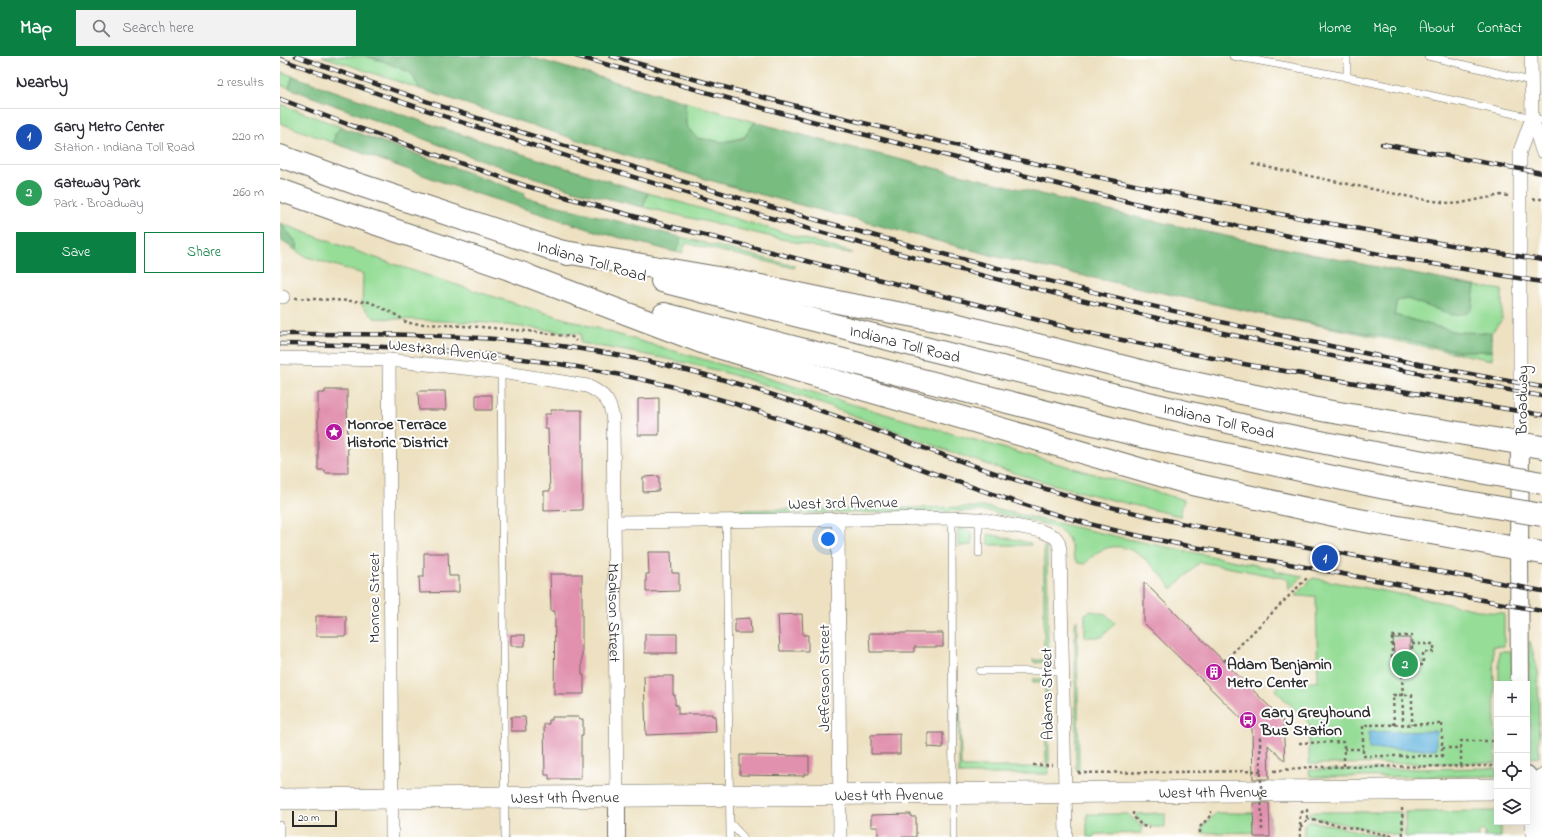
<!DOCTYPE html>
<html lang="en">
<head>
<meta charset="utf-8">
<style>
	:root { --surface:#fff; --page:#f2f2f3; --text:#2b2b33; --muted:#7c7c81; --line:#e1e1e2; --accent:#0b8043 }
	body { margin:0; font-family:"Indie Flower",sans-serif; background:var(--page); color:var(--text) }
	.controls { position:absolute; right:12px; bottom:12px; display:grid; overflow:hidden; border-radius:0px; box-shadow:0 4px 16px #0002 }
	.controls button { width:36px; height:36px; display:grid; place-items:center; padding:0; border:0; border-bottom:1px solid var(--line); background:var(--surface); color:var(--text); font:20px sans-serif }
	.scale { position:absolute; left:12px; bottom:10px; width:45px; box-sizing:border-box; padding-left:4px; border:2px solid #2b2b2b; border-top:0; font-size:11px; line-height:14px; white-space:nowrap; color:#2b2b2b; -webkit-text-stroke:3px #fff; paint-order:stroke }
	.you { position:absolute; left:548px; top:483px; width:14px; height:14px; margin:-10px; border:3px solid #fff; border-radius:50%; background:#1a73e8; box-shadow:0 0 0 6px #1a73e833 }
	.badge { display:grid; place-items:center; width:26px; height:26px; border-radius:50%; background:var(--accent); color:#fff; font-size:13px; font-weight:700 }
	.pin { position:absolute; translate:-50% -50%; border:2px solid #fff; box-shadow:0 1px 4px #0006 }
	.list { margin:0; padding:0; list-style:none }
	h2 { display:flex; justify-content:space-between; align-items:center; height:52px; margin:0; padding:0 16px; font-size:17px }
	h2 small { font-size:13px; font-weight:400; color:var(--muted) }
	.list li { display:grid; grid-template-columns:26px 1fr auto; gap:12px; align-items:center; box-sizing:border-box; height:56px; padding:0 16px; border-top:1px solid var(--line) }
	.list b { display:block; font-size:15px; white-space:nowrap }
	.list p { margin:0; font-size:13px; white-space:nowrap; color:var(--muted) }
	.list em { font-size:13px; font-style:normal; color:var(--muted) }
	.actions { display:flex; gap:8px; padding:12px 16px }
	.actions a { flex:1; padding:9px 0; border:1px solid var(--accent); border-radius:0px; text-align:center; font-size:14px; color:var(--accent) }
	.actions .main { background:var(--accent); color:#fff }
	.icon { flex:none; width:22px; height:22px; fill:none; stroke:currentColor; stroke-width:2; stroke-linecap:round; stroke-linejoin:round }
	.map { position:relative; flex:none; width:1262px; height:781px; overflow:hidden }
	header { display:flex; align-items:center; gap:24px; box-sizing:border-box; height:56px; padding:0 20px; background:var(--accent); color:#fff }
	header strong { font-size:19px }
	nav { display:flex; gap:22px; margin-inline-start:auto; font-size:14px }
	.search { width:280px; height:36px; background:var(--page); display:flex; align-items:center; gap:10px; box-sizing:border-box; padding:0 14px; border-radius:0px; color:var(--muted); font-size:15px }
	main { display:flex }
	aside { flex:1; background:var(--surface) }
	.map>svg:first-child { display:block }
</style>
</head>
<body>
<header>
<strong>Map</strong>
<div class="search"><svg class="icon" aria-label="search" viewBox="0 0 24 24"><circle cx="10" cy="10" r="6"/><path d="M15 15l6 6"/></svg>Search here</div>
<nav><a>Home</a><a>Map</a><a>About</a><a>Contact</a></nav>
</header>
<main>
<aside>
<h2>Nearby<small>2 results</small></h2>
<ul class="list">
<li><span class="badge" style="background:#1a4fb4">1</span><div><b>Gary Metro Center</b><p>Station · Indiana Toll Road</p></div><em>220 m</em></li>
<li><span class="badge" style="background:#2e9e5b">2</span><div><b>Gateway Park</b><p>Park · Broadway</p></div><em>260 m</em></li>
</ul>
<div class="actions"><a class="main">Save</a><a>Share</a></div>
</aside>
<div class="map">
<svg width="1262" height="781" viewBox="0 0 1262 781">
	<rect width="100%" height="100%" fill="#fff"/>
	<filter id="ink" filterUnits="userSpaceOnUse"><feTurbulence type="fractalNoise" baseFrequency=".025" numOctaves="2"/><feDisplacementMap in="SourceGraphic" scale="8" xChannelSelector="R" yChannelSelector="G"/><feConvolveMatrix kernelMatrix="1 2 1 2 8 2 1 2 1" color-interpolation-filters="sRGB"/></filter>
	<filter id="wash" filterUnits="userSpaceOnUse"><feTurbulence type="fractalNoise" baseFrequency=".012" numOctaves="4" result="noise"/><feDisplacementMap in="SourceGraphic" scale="16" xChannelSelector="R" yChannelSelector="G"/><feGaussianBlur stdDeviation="0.9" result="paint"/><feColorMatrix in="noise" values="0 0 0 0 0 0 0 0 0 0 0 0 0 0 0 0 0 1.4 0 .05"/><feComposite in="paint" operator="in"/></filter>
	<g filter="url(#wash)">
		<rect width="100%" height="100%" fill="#ede1c1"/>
		<path fill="#96dd97" stroke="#608461" d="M42 0H85L103 5 131 17 140 33Z
			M0 16 13 20 9 32 0 29Z
			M405 46 475 66 464 81 444 86 416 82 406 70Z
			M0 48 61 71 55 78 54 87 0 67Z
			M368 137 573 197H562L363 151Z
			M0 167C148 224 301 268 453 312 506 327 559 345 612 360 709 389 807 415 904 444L900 460C839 446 778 431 718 412 624 381 534 341 439 315 393 303 347 295 300 287L301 278 208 267 94 262 82 250 83 218 24 200 17 195V187Z
			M400 181 515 210 514 212 406 187 402 197 395 196 399 188Z
			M1195 230 1222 234V264L1211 277 1177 276 1114 259 1117 244 1127 243 1173 259 1192 252Z
			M976 257 1136 286 1178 295H1212V304Z
			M706 451 852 484 995 513V515L1023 520 1009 534 1008 523 920 506 892 533C890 531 889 528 887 525 871 508 850 483 824 493 815 496 811 503 804 508L798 507 794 502 792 492 788 482 778 473 768 469 707 455 433 458 432 454Z
			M678 472 692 475V489L678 490Z
			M708 478 751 487V489H711L708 487Z
			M764 491H767L768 600 764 606 755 607 752 604H764Z
			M1033 522 1130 540 1207 556 1224 557V590H1213L1216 707 1029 708V667L995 634 1003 626H1038L1036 540H1015Z
			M811 555 826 558 835 567 822 581H805V558Z
			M797 564 799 714H797L796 712 795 568Z
			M1250 585 1258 615 1259 701 1250 702 1249 586Z
			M1219 595H1231L1232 628H1219Z
			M753 623H763L768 627 769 708H766L765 626H752Z
			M680 649 681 711H769L768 718H679V651Z
			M1216 712 1217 720H1214L1034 721 1030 720 1029 714Z
			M1217 755V766H1221V781H1204L1206 777 1202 774 1198 777 1200 781H1125V756Z
			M1029 756H1121V780L1029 761Z
			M885 757V771H871V769H863L855 760 857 758Z
			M936 757H975L978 759H990V776L922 777V771Z
			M807 758H848L862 771V777L815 778 814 781H807Z
			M1029 765 1108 781H1024V769Z"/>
		<path fill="#78bc80" stroke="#527456" d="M85 0H246L405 46 406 70 417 82 443 86 464 82 475 66 541 84 846 159 1031 198 1195 230 1192 252 1188 257 1173 259 1127 243 1117 245 1114 259 1177 276 1211 277 1212 295H1178L1136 286 976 257 726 203 475 137 366 106 140 33 131 17 103 5Z
			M13 20C130 63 249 101 368 137L363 151 293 134 189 100 9 32Z
			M61 71 245 137 244 141 400 181V188L395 196 318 176 179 132 54 87 55 78Z
			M0 167 17 187V195L0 184Z"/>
		<path fill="#62b4de" stroke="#467084" d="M1156 675V693H1089V676Z"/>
		<g id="blocks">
			<path fill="#e191ae" d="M45 334H67L68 417H45V414H38V337H45Z
				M138 335H165L166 354H139Z
				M196 339H212V354H196Z
				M379 342V379H358V343Z
				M271 354H302V454L264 455V435H270L268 373H265V358H271Z
				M379 420V435L363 436V421Z
				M368 496H391L392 517H399V535L366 536V518H369Z
				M144 497H168L169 520H179V536L140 537 139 521H144Z
				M270 518H302V619H304V638H274L275 555H271Z
				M864 526 1003 664 1005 705 988 689 989 723H973L972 673 864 567Z
				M522 558 523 579H528V595H500L498 559Z
				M36 560H66V580H36Z
				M470 562 471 577H455V563Z
				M589 577H663V591H634V596H590Z
				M365 578H397V597H365Z
				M231 579H245V590H231Z
				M1113 582H1130V599H1114Z
				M364 620H393V639H395V649H398V658H432V660H435L436 676 366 679Z
				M231 661H245L246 675H231Z
				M272 661H299V663H303V679H301V723H269V719H265L264 668H269V664H272Z
				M648 677H663V692L648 691Z
				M620 678V698H591V679Z
				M460 699 529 700V718H524V720L460 719Z
				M973 747H989L990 781H974Z
				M631 758V761H636V781H598V771H591V759Z"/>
		</g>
	</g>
	<g filter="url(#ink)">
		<use href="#blocks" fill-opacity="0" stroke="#6f6b60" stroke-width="1"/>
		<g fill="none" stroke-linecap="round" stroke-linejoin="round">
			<defs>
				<path id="service" d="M953 0 1072 22 1262 64
					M1067 0V22
					M1148 0 1251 25
					M221 316 225 781
					M672 462 673 781
					M699 463V497
					M446 465 450 781
					M700 615H782
					M450 767 463 781
					M0 769V781"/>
				<g id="minor">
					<path d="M1251 0 1252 62 1262 95"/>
					<path d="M0 241H3"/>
					<path id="s1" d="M0 302 109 304 221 316 307 330C325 338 331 346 333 365L337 741"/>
					<path d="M109 304 112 781"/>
					<path d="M1240 387V95L1252 62"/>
					<path d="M558 463 560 781"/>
					<path d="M335 466 672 462 699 463 761 475 775 481 778 485 780 493 786 781"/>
				</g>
				<path id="tertiary" d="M337 741V781"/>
				<path id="secondary" d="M1240 628 1239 493 1240 387
					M1247 719 1256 733 1262 722"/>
				<g id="primary">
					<path d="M1256 733V781"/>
					<path id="s2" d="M0 743 1217 733"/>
				</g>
				<g id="motorway">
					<path d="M0 100 80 129 288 198"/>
					<path d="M0 134 70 159 247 219"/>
					<path d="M273 194 456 225 567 248 662 265 876 319 1047 355 1262 391"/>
					<path d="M232 214 427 288 908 427 1063 461 1262 497"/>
					<path id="s3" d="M382 225 652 294 872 348"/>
					<path d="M384 258 865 381"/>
				</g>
			</defs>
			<use href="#service" stroke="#6f6b60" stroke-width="8"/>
			<use href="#minor" stroke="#6f6b60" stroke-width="14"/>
			<use href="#tertiary" stroke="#6f6b60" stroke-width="18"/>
			<use href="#secondary" stroke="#6f6b60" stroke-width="20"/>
			<use href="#primary" stroke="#6f6b60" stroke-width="22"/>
			<use href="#motorway" stroke="#6f6b60" stroke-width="24"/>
			<path stroke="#6f6b60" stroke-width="2.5" stroke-dasharray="3 3" stroke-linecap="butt" d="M972 108 1140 143 1176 148 1221 139 1228 140
				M1253 143H1262
				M15 242 90 246 118 260 127 267 202 271 256 276 292 281 296 285
				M1112 580H1132V601H1112Z
				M1122 601 1123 669
				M944 605 1028 521
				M1122 609H1143V596H1154V588H1132
				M1162 668V700H1083V669Z
				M1114 669 1113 639H1132V669
				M1019 687 1064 686V711
				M1162 692H1181
				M1064 693H1083
				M753 709H772
				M1181 710V685H1217
				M994 715 1029 711 1217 710
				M798 717 983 715
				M1122 752 1123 781
				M853 756V760L862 770 870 771
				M1027 763 1118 781
				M1020 771 1027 765V754C1022 755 1020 757 1020 762V781
				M920 777V771L931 759V755"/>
			<use href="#service" stroke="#fff" stroke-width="7"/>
			<use href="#minor" stroke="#fff" stroke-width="13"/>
			<use href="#tertiary" stroke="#fff" stroke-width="16"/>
			<use href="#secondary" stroke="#fff" stroke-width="18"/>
			<use href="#primary" stroke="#fff" stroke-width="21"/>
			<use href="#motorway" stroke="#fff" stroke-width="22"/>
			<defs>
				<path id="rail" d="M16 0C235 79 460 145 686 204 876 253 1068 297 1262 331
					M296 0 512 60 801 134 903 159 1124 203 1262 226
					M331 0C637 87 948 154 1262 204
					M0 3C410 151 833 265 1262 340
					M0 43 67 68 246 130 389 170 817 279 958 307 1262 359
					M1102 88 1262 117
					M0 278C82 278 165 277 247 286 307 292 368 304 426 319 550 352 667 406 790 440 859 460 929 473 1000 486 1087 502 1175 518 1262 535
					M0 288C145 289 291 301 432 341 557 377 676 431 802 466 865 483 929 494 993 505 1083 522 1172 538 1262 555"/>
			</defs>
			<use href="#rail" stroke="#2b2b2b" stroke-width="4.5"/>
			<use href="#rail" stroke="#fff" stroke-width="3" stroke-dasharray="9" stroke-linecap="butt"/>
			<defs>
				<g id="motorway-bridge">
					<path id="s4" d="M872 348 991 376 1110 400 1262 427"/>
					<path d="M865 381 1105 432 1262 459"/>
				</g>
			</defs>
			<use href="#motorway-bridge" stroke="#6f6b60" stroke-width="24" stroke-linecap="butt"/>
			<path stroke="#6f6b60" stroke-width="2.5" stroke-dasharray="3 3" stroke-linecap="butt" d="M980 681 982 776"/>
			<use href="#motorway-bridge" stroke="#fff" stroke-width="22"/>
		</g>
	</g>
	<defs>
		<symbol id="sight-disc" viewBox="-11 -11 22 22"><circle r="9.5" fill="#b5179e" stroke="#fff"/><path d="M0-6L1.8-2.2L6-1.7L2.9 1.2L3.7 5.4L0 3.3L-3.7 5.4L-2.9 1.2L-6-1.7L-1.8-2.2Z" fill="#fff"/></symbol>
		<symbol id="building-disc" viewBox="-11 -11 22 22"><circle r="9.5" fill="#b5179e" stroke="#fff"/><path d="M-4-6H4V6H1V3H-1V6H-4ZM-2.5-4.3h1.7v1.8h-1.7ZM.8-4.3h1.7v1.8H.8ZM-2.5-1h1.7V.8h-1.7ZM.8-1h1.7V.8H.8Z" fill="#fff"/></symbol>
		<symbol id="bus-disc" viewBox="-11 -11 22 22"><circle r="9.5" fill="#b5179e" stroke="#fff"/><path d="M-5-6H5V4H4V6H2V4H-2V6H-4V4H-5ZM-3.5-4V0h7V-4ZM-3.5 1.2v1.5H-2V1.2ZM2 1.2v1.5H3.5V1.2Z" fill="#fff"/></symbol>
	</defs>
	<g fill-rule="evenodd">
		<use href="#sight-disc" x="44" y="366" width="20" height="20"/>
		<use href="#building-disc" x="924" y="606" width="20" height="20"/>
		<use href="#bus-disc" x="958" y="654" width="20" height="20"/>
	</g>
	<g text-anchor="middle" stroke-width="4" stroke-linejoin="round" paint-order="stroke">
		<g font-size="16" fill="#2b2b2b" stroke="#fff">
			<text transform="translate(312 204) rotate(16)" y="6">Indiana Toll Road</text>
			<text dy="6" stroke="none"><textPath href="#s3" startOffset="251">Indiana Toll Road</textPath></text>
			<text transform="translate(163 293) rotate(6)" y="6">West 3rd Avenue</text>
			<text transform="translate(1241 344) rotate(-89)" y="6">Broadway</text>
			<text dy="6" stroke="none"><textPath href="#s4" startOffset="69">Indiana Toll Road</textPath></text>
			<text transform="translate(563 446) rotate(-1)" y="6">West 3rd Avenue</text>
			<text transform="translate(93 542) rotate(-90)" y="6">Monroe Street</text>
			<text dy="6" stroke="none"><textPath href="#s1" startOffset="547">Madison Street</textPath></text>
			<text transform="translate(543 622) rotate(-90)" y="6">Jefferson Street</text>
			<text transform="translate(766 638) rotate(-91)" y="6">Adams Street</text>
			<text dy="6" stroke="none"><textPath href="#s2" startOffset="933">West 4th Avenue</textPath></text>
			<text dy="6" stroke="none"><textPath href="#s2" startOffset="609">West 4th Avenue</textPath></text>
			<text dy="6" stroke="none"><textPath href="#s2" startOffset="285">West 4th Avenue</textPath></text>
		</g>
		<g font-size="16" font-weight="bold" fill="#2b2b2b" stroke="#fff" text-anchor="start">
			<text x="67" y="373">Monroe Terrace<tspan x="67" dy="18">Historic District</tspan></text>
			<text x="947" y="613">Adam Benjamin<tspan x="947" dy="18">Metro Center</tspan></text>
			<text x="981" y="661">Gary Greyhound<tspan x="981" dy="18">Bus Station</tspan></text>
		</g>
	</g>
</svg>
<div class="controls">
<button>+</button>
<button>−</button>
<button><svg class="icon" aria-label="locate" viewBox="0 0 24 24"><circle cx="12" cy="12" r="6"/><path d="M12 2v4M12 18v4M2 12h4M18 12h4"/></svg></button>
<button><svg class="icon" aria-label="layers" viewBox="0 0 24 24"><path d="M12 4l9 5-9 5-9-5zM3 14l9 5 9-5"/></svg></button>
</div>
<div class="scale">20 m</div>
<div class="you"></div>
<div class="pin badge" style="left:1045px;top:502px;background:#1a4fb4">1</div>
<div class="pin badge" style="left:1125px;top:608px;background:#2e9e5b">2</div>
</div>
</main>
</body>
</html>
